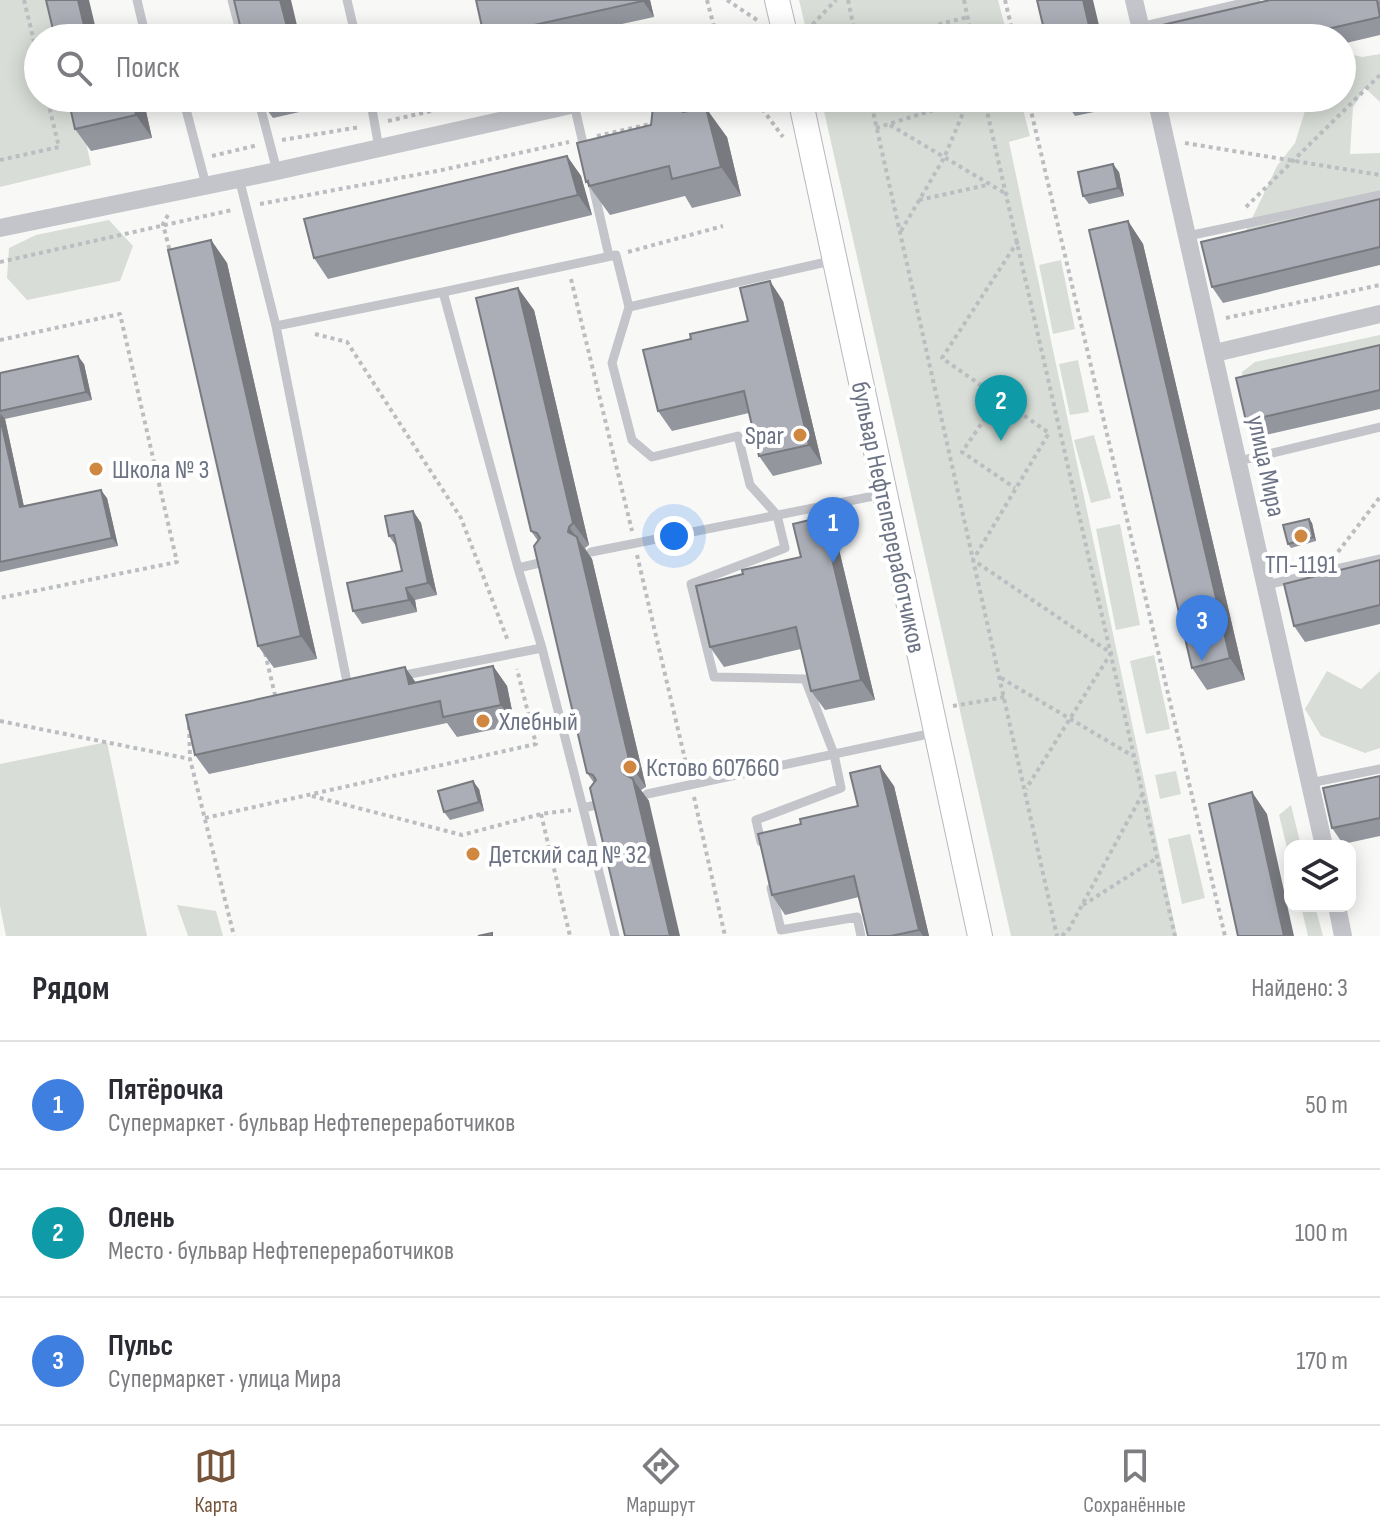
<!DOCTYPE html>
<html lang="ru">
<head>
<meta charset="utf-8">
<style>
	:root { --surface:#fff; --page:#f2f2f3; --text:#2b2b33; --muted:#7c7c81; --line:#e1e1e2; --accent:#755439 }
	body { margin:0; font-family:"Sofia Sans Condensed",sans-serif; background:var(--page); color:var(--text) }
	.controls { position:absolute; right:24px; bottom:24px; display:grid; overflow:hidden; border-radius:16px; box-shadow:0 4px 20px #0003 }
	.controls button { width:72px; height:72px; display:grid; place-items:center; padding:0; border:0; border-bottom:2px solid var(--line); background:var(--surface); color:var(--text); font:40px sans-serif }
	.you { position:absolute; left:674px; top:536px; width:28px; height:28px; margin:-20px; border:6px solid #fff; border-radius:50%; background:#1a73e8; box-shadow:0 0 0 12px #1a73e833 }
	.badge { display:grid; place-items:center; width:52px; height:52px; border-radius:50%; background:var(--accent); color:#fff; font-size:26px; font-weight:700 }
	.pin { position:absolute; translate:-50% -66px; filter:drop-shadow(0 2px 4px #0008) }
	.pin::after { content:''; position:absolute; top:42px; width:28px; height:24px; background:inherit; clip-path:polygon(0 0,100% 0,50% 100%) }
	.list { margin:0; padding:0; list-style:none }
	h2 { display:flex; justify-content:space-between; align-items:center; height:104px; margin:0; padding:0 32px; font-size:34px }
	h2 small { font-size:26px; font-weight:400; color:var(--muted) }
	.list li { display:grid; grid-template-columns:52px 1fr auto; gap:24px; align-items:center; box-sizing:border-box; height:128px; padding:0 32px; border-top:2px solid var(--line) }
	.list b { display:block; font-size:30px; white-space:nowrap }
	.list p { margin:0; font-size:26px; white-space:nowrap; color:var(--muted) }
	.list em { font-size:26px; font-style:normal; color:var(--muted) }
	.icon { flex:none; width:44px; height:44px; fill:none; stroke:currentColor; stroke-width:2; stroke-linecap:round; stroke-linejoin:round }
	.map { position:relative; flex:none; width:1380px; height:936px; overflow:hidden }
	.search { position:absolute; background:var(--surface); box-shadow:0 4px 20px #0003; left:24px; right:24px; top:24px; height:88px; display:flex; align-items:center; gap:20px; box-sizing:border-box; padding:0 28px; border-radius:44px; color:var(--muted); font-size:30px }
	.sheet { height:488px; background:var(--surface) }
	nav { display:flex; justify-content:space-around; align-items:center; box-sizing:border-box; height:112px; border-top:2px solid var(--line); background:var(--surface); font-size:22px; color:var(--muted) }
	nav a { display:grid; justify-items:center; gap:4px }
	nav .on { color:var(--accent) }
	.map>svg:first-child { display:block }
</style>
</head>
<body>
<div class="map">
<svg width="1380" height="936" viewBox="0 0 1380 936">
	<rect width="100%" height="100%" fill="#f8f9f7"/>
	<path fill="#d8ddd7" d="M0 0H53L62 38H38V98H76L91 165 0 187Z
		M799 0H998L1008 38H989L987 32V38H808Z
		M1349 54 1362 57 1380 54V102L1365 88 1353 107 1350 154 1380 153V212L1246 231 1277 166 1295 143 1309 98H1342V58Z
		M821 98H1020L1030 136 1009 142 1177 936H1011Z
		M109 220 133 246 120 281 27 300 7 278 9 248 36 235Z
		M1061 260 1075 329 1053 334 1039 265Z
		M1380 335V362L1245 391 1242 372 1255 362Z
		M1078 360 1089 412 1070 415 1059 364Z
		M1094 435 1111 498 1091 503 1074 440Z
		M1120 524 1140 625 1116 630 1096 529Z
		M1154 655 1170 729 1146 734 1130 661Z
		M1327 671 1361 689 1380 671V748L1365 753 1321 736 1305 709Z
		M107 742 147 936H6L0 906V764Z
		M1176 771 1181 794 1160 799 1155 775Z
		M1291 805 1301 846H1290V860L1279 815Z
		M1190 834 1205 898 1182 904 1168 839Z
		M177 905 216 911 223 936H188Z
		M1301 906H1315L1323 936H1308Z"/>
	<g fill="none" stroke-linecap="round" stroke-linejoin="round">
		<defs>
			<path id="secondary" d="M777 0 786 38
				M800 98 980 936"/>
		</defs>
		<use href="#secondary" stroke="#b6b8be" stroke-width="26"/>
		<path stroke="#bbbdc0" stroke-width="4" stroke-dasharray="4 4" stroke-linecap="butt" d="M24 0 38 58
			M707 0 717 38
			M727 0 760 22
			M848 0 856 38
			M964 0 972 38
			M1005 0 1014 38
			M805 26H811L836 0
			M811 26 813 38
			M916 30 929 38
			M742 38 761 33
			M884 38 968 17
			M870 98 1057 936
			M984 98 1175 936
			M1028 98 1225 936
			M706 111 725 107 763 110 783 137
			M388 121 487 98
			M890 125 1008 195
			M876 128 969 99
			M597 136 655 123
			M282 140 360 127
			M1185 143 1380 175
			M212 156 258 145
			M0 160 59 147 47 98
			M919 200 987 185
			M260 204 442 170 569 142
			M1246 207 1380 75
			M168 215 163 224 170 252
			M901 231 944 158 969 99
			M1018 241 942 358 1049 433 973 560 1111 653 1026 789
			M628 252 723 226
			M0 262 232 210
			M571 279 632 531
			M1226 318 1380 285
			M315 334 347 342 461 518 508 641
			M0 340 120 314 177 562 0 598
			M999 398 962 452 1015 488
			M1338 552 1380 497
			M637 555 688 772
			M265 653 276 699
			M1001 678 1133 756
			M953 706 1005 697
			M0 721 190 759 234 936
			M189 726 190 759
			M312 796 462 835 541 814 571 810
			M694 797 725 936
			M541 814 570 936
			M205 818 536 744 517 669
			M1083 905 1157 858
			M1062 936 1069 929 1143 793"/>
		<path stroke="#c3c5ca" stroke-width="9" d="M137 0 146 38
			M232 0 242 38
			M347 0 356 38
			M1140 27 1256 0
			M183 98 206 185
			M258 98 277 171
			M370 98 379 148
			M574 104 585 152
			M239 178 276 326 348 687H350
			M593 186 609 256
			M1188 236 1380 195
			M443 292 616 255 629 307 612 363 632 440 652 457 738 436 750 485 777 515 785 548 691 584 714 677 805 679 834 754 841 788 756 820 761 842
			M629 307 835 260
			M276 326 443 292 518 568
			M1239 461 1380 427
			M591 552 884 494
			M548 561 518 568 542 648 583 808 604 803
			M1266 585 1380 559
			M400 676 542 648
			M1310 783 1380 769
			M647 794 933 733
			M583 808 615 936
			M771 888 781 930 857 917 861 936"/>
		<path stroke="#c3c5ca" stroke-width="18" d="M1134 0 1143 38
			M1156 98 1324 846
			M0 228 277 171 602 98
			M1215 353 1380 314
			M1337 906 1343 936"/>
		<use href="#secondary" stroke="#fff" stroke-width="24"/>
	</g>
	<path fill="#93969d" d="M476 0H650L654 17 558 38H485Z
		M1380 0V35L1342 44V38H1161Z
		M143 98 152 138 91 151 75 129Z
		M258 98H315L317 108 273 118Z
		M1063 98H1116L1118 107 1075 116Z
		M683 112 727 137 741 196 692 208 685 196 610 215 586 182 651 125Z
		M567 156 581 176 592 215 328 279 314 258Z
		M1119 172 1124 196 1089 204 1083 196Z
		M1380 199V265L1223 303 1212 287Z
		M1128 221 1143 244 1245 680 1207 690 1192 668Z
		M211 240 227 263 317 659 274 668 258 646Z
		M783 301 822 464 773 476 759 456 749 413 672 431 658 411 691 339 748 321Z
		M534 310 589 545 585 548 592 559 646 787 641 790 649 801 594 783 587 773 538 541 531 531Z
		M1380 345V409L1257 437 1246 421Z
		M84 364 92 400 5 419 24 507 107 498 118 546 0 572V373Z
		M413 511 421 523 437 595 415 600 417 612 362 624 353 611 402 571 396 546 389 536Z
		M1309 519 1312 523 1316 541 1291 548 1288 544Z
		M836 537 875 700 825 710 811 691 801 649 724 667 710 647 801 557Z
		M1380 560V624L1305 642 1294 626Z
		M493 666 507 686 515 725 457 737 447 723 209 774 195 755 416 683Z
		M1380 776V836L1343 844 1332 828Z
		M894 786 929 936H868L859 897 785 915 772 895 801 824 858 806Z
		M479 789 484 811 450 820 444 812Z"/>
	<path fill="#787a7f" d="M78 0H89L98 38H87Z
		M280 0H291L300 38H290Z
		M642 0H650L654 17 643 1Z
		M1083 0H1093L1102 38H1092Z
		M133 98H143L152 138 136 115Z
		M310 98H315L317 108Z
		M1112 98H1116L1118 107Z
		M706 108 727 137 741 196 721 167Z
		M567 156 581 176 592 215 578 195Z
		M1113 164 1119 172 1124 196 1118 188Z
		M1128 221 1143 244 1245 680 1230 658Z
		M211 240 227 263 317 659 301 636Z
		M770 281 783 301 822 464 809 445Z
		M518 288 534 310 589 545 573 523Z
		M78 356 84 364 92 400 86 392Z
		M0 413 5 419 26 516 20 507Z
		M101 490 107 498 118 546 112 538Z
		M413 511 421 523 437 595 428 583Z
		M822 517 836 537 875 700 861 680Z
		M1309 519 1312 523 1316 541 1313 537Z
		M569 527 592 559 646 787 630 764 568 532Z
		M406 588 415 600 417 612 409 600Z
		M493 666 507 686 515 725 501 705Z
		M405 667 419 687 409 684Z
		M880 766 894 786 929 936H923L919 930Z
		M625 769 649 801 680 936H670L624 774Z
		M473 781 479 789 484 811 479 802Z
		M1252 792 1267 814 1294 936H1284Z"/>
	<path fill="#abaeb6" stroke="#787a7f" stroke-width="2" d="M46 0H78L87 38H55Z
		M234 0H280L290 38H243Z
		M476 0H642L643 1 484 36Z
		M1037 0H1083L1092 38H1046Z
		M1270 0H1377L1380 17 1288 38H1161L1158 26Z
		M68 98H133L136 115 75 129Z
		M663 100 674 101 683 112 706 108 721 167 672 179 669 166 589 186 588 181 586 182 577 143 651 125 653 107Z
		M567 156 578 195 314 258 304 219Z
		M1113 164 1118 188 1083 196 1078 172Z
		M1380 199V247L1212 287 1201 242Z
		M1128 221 1230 658 1192 668 1089 230Z
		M211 240 301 636 258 646 168 250Z
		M770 281 809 445 759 456 744 391 658 411 643 350 691 339 690 334 748 321 740 288Z
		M518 288 573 523 569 527 568 532 577 537 630 764 625 769 624 774 633 779 670 936H625L590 788 596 780 593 775 587 773 534 546 540 538 537 533 531 531 476 298Z
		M1380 345V390L1246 421 1236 378Z
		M78 356 86 392 0 411V373Z
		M0 417 20 507 101 490 112 538 0 562Z
		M413 511 428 583 406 588 409 600 353 611 347 583 402 571 394 535 389 536 385 516Z
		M822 517 861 680 811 691 796 627 710 647 696 586 743 574 742 570 801 557 793 524Z
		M1309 519 1313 537 1288 544 1283 525Z
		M1380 560V605L1294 626 1284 584Z
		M493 666 501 705 443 717 440 701 195 755 186 715 405 667 409 684Z
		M880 766 919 930 891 936H868L854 876 772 895 758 834 801 824 800 819 858 806 850 773Z
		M1380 776V818L1332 828 1323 788Z
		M473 781 479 802 444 812 438 791Z
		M1252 792 1284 936H1238L1209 804Z
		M492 933V936H478Z"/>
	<g fill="#d08740" stroke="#fff" stroke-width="3">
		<circle cx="800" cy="435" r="8"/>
		<circle cx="96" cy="469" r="8"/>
		<circle cx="1301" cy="536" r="8"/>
		<circle cx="483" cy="721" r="8"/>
		<circle cx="630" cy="767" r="8"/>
		<circle cx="473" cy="854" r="8"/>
	</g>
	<g text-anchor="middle" stroke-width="8" stroke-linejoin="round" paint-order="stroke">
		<g font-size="26" fill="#6c7384" stroke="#fff" text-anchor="start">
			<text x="784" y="444" text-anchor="end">Spar</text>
			<text x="112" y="478">Школа № 3</text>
			<text x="1301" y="573" text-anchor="middle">ТП-1191</text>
			<text x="499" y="730">Хлебный</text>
			<text x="646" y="776">Кстово 607660</text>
			<text x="489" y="863">Детский сад № 32</text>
		</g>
		<g font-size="26" fill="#6c7384" stroke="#fff">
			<text transform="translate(1267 466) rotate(78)" y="9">улица Мира</text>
			<text transform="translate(889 517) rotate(78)" y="9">бульвар Нефтепереработчиков</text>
		</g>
	</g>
</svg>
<div class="controls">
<button><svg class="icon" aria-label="layers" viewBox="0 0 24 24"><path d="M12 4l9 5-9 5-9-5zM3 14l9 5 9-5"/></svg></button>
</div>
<div class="you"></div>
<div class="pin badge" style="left:833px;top:563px;background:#3f7fe0">1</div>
<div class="pin badge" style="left:1001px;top:441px;background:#0f9aa8">2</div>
<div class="pin badge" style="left:1202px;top:661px;background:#3f7fe0">3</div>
<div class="search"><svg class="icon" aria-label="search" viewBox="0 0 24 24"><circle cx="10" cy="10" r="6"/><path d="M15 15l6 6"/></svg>Поиск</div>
</div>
<section class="sheet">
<h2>Рядом<small>Найдено: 3</small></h2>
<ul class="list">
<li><span class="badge" style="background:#3f7fe0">1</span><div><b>Пятёрочка</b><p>Супермаркет · бульвар Нефтепереработчиков</p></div><em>50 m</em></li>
<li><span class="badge" style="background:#0f9aa8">2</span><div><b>Олень</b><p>Место · бульвар Нефтепереработчиков</p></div><em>100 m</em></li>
<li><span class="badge" style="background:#3f7fe0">3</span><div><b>Пульс</b><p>Супермаркет · улица Мира</p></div><em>170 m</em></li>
</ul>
</section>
<nav>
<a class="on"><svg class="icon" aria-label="map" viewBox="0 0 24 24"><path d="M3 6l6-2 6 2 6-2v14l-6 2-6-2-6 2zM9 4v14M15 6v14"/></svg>Карта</a>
<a><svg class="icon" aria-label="directions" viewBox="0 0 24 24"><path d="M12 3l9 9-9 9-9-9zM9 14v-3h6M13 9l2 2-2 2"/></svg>Маршрут</a>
<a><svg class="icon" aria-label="saved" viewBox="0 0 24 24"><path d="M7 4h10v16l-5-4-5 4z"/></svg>Сохранённые</a>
</nav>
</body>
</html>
